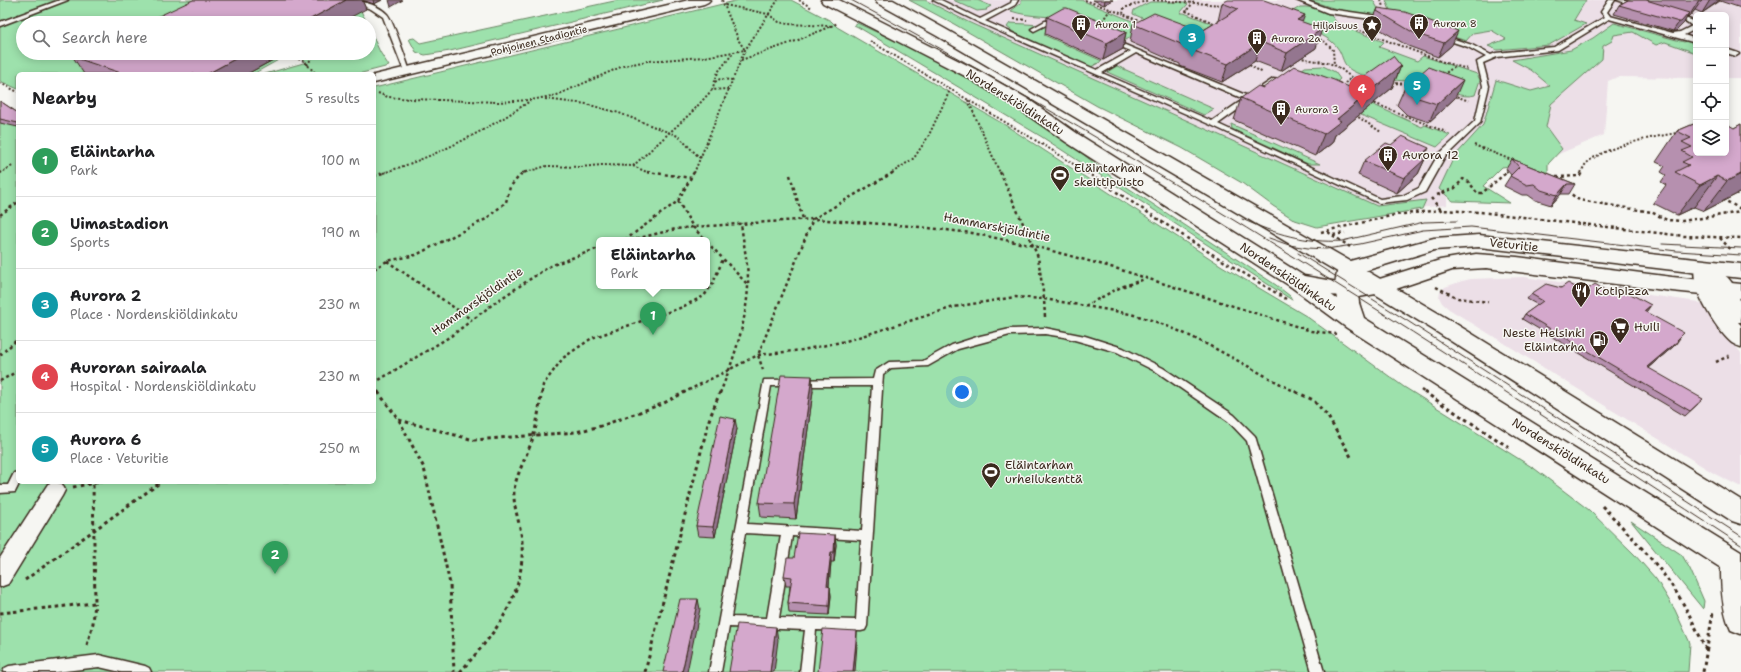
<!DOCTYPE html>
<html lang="en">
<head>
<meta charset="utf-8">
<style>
	:root { --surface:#fff; --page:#f6f6f6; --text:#202124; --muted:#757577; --line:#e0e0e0; --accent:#3b2a1e }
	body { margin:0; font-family:"Shantell Sans",sans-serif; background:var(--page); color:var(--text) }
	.controls { position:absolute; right:12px; top:12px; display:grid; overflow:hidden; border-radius:6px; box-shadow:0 2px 10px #0003 }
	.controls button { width:36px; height:36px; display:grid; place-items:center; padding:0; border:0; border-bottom:1px solid var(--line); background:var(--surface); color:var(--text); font:20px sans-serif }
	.you { position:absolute; left:962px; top:392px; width:14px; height:14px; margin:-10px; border:3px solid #fff; border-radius:50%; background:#1a73e8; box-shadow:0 0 0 6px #1a73e833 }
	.badge { display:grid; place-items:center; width:26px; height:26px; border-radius:50%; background:var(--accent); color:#fff; font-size:13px; font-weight:700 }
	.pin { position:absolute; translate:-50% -33px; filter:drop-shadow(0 1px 2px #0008) }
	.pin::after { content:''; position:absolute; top:21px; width:14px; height:12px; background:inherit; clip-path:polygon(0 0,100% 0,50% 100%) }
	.popup { position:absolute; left:596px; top:237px; width:114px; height:52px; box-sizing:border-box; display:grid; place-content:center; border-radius:6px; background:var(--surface); filter:drop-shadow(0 1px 3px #0005); font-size:13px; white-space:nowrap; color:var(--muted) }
	.popup b { font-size:15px; color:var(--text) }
	.popup::after { content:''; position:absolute; left:50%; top:100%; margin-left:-8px; border:8px solid transparent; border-top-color:var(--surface) }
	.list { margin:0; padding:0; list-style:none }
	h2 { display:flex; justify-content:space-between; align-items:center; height:52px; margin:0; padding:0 16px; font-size:17px }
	h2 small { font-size:13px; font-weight:400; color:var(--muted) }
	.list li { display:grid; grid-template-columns:26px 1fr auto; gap:12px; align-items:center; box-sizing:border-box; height:72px; padding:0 16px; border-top:1px solid var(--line) }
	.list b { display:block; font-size:15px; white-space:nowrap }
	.list p { margin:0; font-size:13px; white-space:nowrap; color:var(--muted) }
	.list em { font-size:13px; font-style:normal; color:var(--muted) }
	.icon { flex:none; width:22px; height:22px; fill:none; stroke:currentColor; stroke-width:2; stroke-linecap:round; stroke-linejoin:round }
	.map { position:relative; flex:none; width:1741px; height:672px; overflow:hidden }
	.search { position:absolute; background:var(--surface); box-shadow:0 2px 10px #0003; left:16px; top:16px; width:360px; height:44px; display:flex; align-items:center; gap:10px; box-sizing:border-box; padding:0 14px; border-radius:22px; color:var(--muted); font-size:15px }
	.panel { position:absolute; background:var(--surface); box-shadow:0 2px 10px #0003; left:16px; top:72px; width:360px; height:412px; border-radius:6px }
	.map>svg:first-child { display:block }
</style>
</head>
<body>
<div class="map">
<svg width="1741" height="672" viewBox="0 0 1741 672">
	<rect width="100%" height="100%" fill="#f6f6f2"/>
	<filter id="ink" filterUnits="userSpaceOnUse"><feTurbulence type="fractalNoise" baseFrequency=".025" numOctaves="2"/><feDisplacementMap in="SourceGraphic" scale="8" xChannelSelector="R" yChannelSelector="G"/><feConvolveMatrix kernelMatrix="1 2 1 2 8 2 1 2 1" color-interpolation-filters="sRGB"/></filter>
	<g filter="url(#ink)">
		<path fill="#ecdfe7" d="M921 0H1741V78H1726V15H1696V78L1618 77 1608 81 1604 135 1535 164 1474 140 1447 187V205L1388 211 1320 225Z
			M1524 277 1698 302 1707 308 1741 353V487L1715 474 1449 309 1442 303 1439 297 1440 292 1445 287 1462 281 1471 279Z"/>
		<path fill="#9de1ac" stroke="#6c8665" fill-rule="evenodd" d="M0 0H320L361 11 367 23H23V53H291L253 74H18V89L0 81Z
			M619 0H663L450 51 425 55 416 52 409 39 414 38 420 43Z
			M739 0H791L831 21 837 27 1005 125 1222 266 1306 316 1404 387 1535 469 1589 510 1634 554 1656 579 1675 610 1690 643 1688 672H0V116L18 119V482H374V88ZM599 240H707V286H599Z
			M909 0H925L968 22 1377 206 1426 200 1422 209 1317 227 1295 220 1273 206 1242 183 1182 148 1097 106 954 24Z
			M953 0H977L991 6 986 9 987 10 977 11Z
			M1021 0H1081L1147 27 1126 40 1122 41C1107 34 1089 24 1073 20 1052 15 1031 18 1011 11L1021 3Z
			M1309 0H1373L1380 12C1368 21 1323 5 1309 0Z
			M1386 0H1586L1574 20 1586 24 1549 45 1497 50 1488 46 1506 39 1491 30 1473 33 1466 41 1404 20 1391 13Z
			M1150 2H1185L1188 4 1180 13H1184L1216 25 1194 41 1133 14 1134 10Z
			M1300 7C1313 6 1332 11 1337 24L1384 42 1379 47 1417 61 1423 56 1477 74 1480 80 1475 95C1461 99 1448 90 1435 85 1407 77 1377 85 1351 70 1343 65 1343 57 1339 50 1331 36 1311 31 1297 25L1293 11Z
			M857 23 917 51 1008 101 1069 143 1113 178 1276 285 1290 296 1292 300 1042 137 858 27 854 25Z
			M1010 23 1057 26 1044 35 1102 61 1091 67 1016 34 1007 27Z
			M1614 23 1684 42 1696 37V53L1665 42 1656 45 1633 32 1614 35 1612 41 1603 46 1602 59 1551 104 1546 127 1562 149 1548 164V174L1519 165 1502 167 1483 186 1510 203 1453 201 1439 189 1454 157 1483 125 1496 80 1531 91 1550 86 1531 70 1512 60 1571 50 1593 38Z
			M369 28 380 52 389 66 358 74H265L307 62 293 53H369Z
			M1117 66 1214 109 1204 115 1107 72Z
			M1323 66 1335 72 1340 79 1332 86 1297 73 1305 67Z
			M1363 100 1422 127 1425 125 1450 135 1437 147 1361 115 1349 108Z
			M1231 124 1320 164H1308L1232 129Z
			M1631 521 1682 555 1690 569 1704 601 1703 609Z"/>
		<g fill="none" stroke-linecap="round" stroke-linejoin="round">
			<defs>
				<path id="lane" d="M60 0H68L0 26V22Z
					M344 0C358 0 376 3 387 14 393 20 406 60 410 71L409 72 404 71 383 17 371 9Z
					M933 0H941L980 19 1011 3 1012 0H1018L1015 5 985 21 1097 70 1131 51 1111 43V41L1113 40 1248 96 1273 79 1280 80V82H1276L1218 124 1380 199 1402 196 1419 188 1438 155 1475 121 1483 86 1477 62 1486 57 1468 47 1441 38V36H1445L1472 45 1491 55 1496 53 1554 47 1605 17 1601 12 1609 0H1615L1607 12 1610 16 1673 33 1680 32 1692 26 1687 22 1673 17V15L1691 20 1696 23V29L1684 35 1696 39V43L1609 19 1558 50 1497 57 1483 63 1489 86 1480 123 1444 158 1425 192 1407 200 1379 203 1211 125 978 22ZM1136 53 1244 99 1212 121 1102 73Z
					M1296 0H1304L1329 9 1385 17 1388 19 1385 21 1328 13Z
					M1617 0H1627L1639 4 1636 6Z
					M1058 20 1061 22 1060 23 1048 24 1034 31 1031 29 1045 21Z
					M1726 49 1738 53 1739 54 1736 56 1726 53Z
					M1045 328 1085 336 1123 348 1163 368 1234 415 1255 436 1324 672H1312L1247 441 1228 421 1157 372 1117 352 1064 337 1045 334 1010 335 958 349 928 366 891 368 883 374 867 626 865 630 861 631 816 630 812 672H800L805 630 729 627 721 672H709L764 380 873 379 875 371 889 362 923 361 952 345 980 336 1010 329ZM771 386H872L862 531 747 524ZM745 533 781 535 767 618 731 617ZM792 536 861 540 856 620 779 618Z
					M18 472V482H20L15 492 0 493V485H8L14 473Z
					M99 655 145 666 149 668 151 672H121L99 667 56 672H3L5 668 9 666Z"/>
				<path id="street" d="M689 0H710L708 2 704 4 374 83V75Z
					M53 482 62 484 65 490 62 496 8 584 0 587V558L48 484Z"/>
				<path id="secondary" d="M1704 261 1711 263 1714 269C1720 270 1723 274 1728 278 1741 293 1741 302 1741 322H1738L1741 325V347C1738 346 1735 345 1732 343 1717 331 1685 282 1697 263Z
					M1348 262 1355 264 1448 319 1741 500V524L1732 521 1432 329 1357 283 1359 303 1364 318 1741 552V634L1731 630C1722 611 1721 588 1721 568L1347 328 1290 286 1287 281 1290 276C1307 271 1324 290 1337 299 1335 288 1334 274 1341 264Z"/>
				<path id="primary" d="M821 0H839L977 70 1028 99 1078 134 1304 276 1338 282H1370L1440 260 1476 254 1517 257 1672 277 1741 284V298L1672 291 1486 268 1452 270 1387 292 1359 297 1328 295 1290 286 1066 142 1016 107 965 76 823 3Z
					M875 0H893L947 30 1350 261 1434 238 1479 235 1741 264V278L1479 247 1434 250 1348 276 1341 274 937 36 877 3Z"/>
			</defs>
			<use href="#lane" stroke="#3b2a1e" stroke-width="3"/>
			<use href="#street" stroke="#3b2a1e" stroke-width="3"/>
			<use href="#secondary" stroke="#3b2a1e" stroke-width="3"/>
			<use href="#primary" stroke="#3b2a1e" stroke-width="3"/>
			<path stroke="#3b2a1e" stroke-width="2" stroke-dasharray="2 2" stroke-linecap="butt" d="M722 0 739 41 745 50
				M799 0 812 8
				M1085 0 1123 14
				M1153 0 1223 5
				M1381 0 1383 7
				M1194 2 1186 11 1216 24
				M725 5 768 14 779 22 788 24 832 26
				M1014 19 1027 20
				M1141 22 1123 14 1124 8 1149 0
				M1100 24 1110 10
				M1356 29 1446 63 1468 69
				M1316 38 1324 41 1333 50 1334 65
				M870 41 1055 152 1087 173
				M287 55 304 61 316 74
				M1299 57C1310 61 1325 61 1334 65 1346 70 1345 77 1362 80
				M741 60 796 41 838 23
				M1246 63 1263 73
				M307 65 315 53
				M1443 75 1455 66
				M715 82 720 79 732 80
				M0 83 18 92
				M1392 83 1411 84
				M1342 86 1351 78
				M712 90 718 72 734 52
				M378 93 388 97 411 99 498 102 531 100 557 95 623 66 647 61 704 57 745 50
				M1453 95 1469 101
				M545 99 586 104 619 113 678 136 700 158
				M968 100 1000 173
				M1371 102 1446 132
				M1355 115 1381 132
				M1474 145 1514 161
				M633 166 691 113 712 90 728 89
				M0 173 14 165
				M383 173C436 156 484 132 530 101
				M522 173 547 166 581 167 601 165 633 166 649 173
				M694 173 745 50 778 0
				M892 173 914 158 928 137 951 88
				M1506 173 1511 169
				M1581 173C1583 169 1584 165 1588 162 1607 146 1652 137 1677 133"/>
			<path stroke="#3b2a1e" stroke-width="2.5" stroke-dasharray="3 3" stroke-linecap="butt" d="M647 172 692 178
				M1086 172 1199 246 1286 299
				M0 173 2 172
				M790 175 803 219
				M374 176 386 172
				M1556 177 1580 176 1582 172
				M1567 191 1579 200 1651 212 1667 220 1682 221 1741 212
				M1437 195 1455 188 1463 179 1469 182 1477 193H1482L1507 172
				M1431 198 1441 210
				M1722 199 1741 209
				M678 201 693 227 705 240
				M0 215 18 202
				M1321 232 1395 215 1441 210 1480 212 1684 236 1741 238
				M1328 232 1350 247
				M1333 235 1345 233
				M1720 238 1732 251
				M625 240 678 201 694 172
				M631 240 676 229 693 227 813 219 911 226 972 233 1034 246 1118 269 1311 331 1336 334
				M707 242 748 285
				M387 261 472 320
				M374 269 387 261 416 255 486 219 506 202 510 187 522 173 526 172
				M1436 287 1458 298 1488 302
				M1085 306C1106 310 1127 312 1148 319 1201 337 1248 368 1298 393
				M1045 317 1044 299 1085 306 1121 287 1148 278
				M0 355 18 339
				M1716 362 1731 355
				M763 370 758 355 813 219 894 172
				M0 381 18 371
				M374 383 451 336 497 301 550 266 599 248
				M374 386 379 393
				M1421 390 1425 393
				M542 393 543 385 563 358 592 338 680 308 704 296 713 283 723 259
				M683 393 758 355 802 350 846 341 954 307 1015 297 1044 299 1038 257 1000 172
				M720 393C734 359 746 323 748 287 749 268 743 242 741 223"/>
			<path stroke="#3b2a1e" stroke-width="3" stroke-dasharray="3.5 3.5" stroke-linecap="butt" d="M378 392 399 420 424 468 450 584 454 672
				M1296 392 1313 400 1327 415 1351 457
				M1424 392 1510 448
				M399 420 474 440 576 432 601 426 662 404 685 392
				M73 487 100 482
				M1602 506C1629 534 1657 562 1678 595 1689 613 1698 632 1707 652
				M25 580 161 482
				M0 613 95 603 93 484
				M87 645 93 623 95 603
				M460 672C495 633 525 598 522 542 521 524 513 509 514 491 515 476 530 450 534 434 538 420 539 406 542 392
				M645 672 709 420 720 392
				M1703 672 1713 612"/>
			<use href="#lane" fill="#f6f6f2" fill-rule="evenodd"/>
			<use href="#street" fill="#f6f6f2" fill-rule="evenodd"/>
			<use href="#secondary" fill="#f6f6f2" fill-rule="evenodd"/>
			<use href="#primary" fill="#f6f6f2" fill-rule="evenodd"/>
			<path stroke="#3b2a1e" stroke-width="1" d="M851 0C1158 163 1450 355 1741 545
				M1242 219C1275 234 1306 243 1342 241L1424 222 1457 221
				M1269 238 1289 245 1308 248 1326 249 1360 244 1423 230 1471 227 1677 251 1741 255
				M1662 244 1741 248
				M1298 253 1406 320 1741 536"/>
		</g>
		<path fill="#b690af" stroke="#3b2a1e" d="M193 0H382L374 4 362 0 366 9Z
			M1093 0H1113L1104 5Z
			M1628 0H1741V8L1720 1 1702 13 1695 10 1688 18 1687 17 1684 23 1676 31H1673L1614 14 1619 5Z
			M1222 3 1302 22 1316 48 1281 71 1255 61 1222 82 1180 66V64L1130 42 1133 24 1202 31 1218 21Z
			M1378 8 1452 45 1438 57 1408 46 1371 24Z
			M1047 17 1126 32 1123 49 1103 60 1045 34Z
			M286 53 247 74H84L73 57Z
			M1401 66 1392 88 1335 135 1332 143 1315 156 1234 120 1241 98 1263 88 1349 87Z
			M1405 87 1455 98 1429 122 1407 115 1397 105Z
			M0 101 18 113V127L0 123Z
			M1696 123V153L1734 128 1741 124V192L1704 211 1694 207 1677 215 1653 203 1666 185 1661 182 1666 175 1661 172 1665 166 1656 162 1677 131Z
			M1424 159H1425L1418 174 1397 193 1358 175 1364 161Z
			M1512 159 1575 184 1569 194H1561L1551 205 1535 200 1528 195H1522L1504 186 1511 175 1506 169Z
			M1561 288 1584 292 1610 293 1651 305 1645 312 1680 338 1674 346 1648 368 1698 404 1685 416 1522 319 1525 314 1538 305 1527 299 1531 294Z
			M813 391 796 519 761 517 759 503Z
			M737 429 715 537 698 536 696 526Z
			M835 535 836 545 834 562H831L829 586 830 587 831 596 829 615 789 613 788 603 790 586H786L784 576 794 558Z"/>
		<path fill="#94768f" stroke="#3b2a1e" d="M346 0H362L366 9 340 23H303Z
			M373 0H382L374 4Z
			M389 0H403L391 7Z
			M1105 0H1113L1104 5Z
			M1699 0H1702L1695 10 1688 18Z
			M1710 0H1720L1702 13Z
			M1689 13 1684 23 1676 31H1673L1679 22Z
			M1305 15 1298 33 1297 20Z
			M1322 29 1316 48 1281 71 1287 53Z
			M1458 31 1452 45 1438 57 1444 43Z
			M1126 32 1123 49 1103 60 1107 43Z
			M1261 42 1255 61 1222 82 1228 64Z
			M246 53H286L247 74H207Z
			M1401 66 1392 88 1335 135 1332 143 1315 156 1324 134 1337 119Z
			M1463 80 1455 98 1429 122 1437 104Z
			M1429 148 1423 161 1425 159 1418 174 1397 193 1404 178 1419 157Z
			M1741 174V192L1704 211 1727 181Z
			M1717 176 1694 207 1677 215 1700 185Z
			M1567 184 1561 194 1551 205 1557 195Z
			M1651 305 1647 311 1640 316 1644 311Z
			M1678 341 1674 346 1643 372 1647 367Z
			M812 376 813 391 796 519 794 504Z
			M735 419 737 429 715 537 713 527Z
			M835 535 836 545 834 562V552Z
			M831 552V562L828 596 827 586Z
			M830 587 831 596 829 615V606Z
			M698 599 700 609 687 672H682Z
			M776 627 778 640 774 672H770Z
			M857 631V644L855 672H853Z"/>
		<path fill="#d4a8cc" stroke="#3b2a1e" d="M193 0H346L303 23H144Z
			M1228 0H1264L1305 15 1297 20 1322 29 1287 53 1261 42 1228 64 1184 47 1186 46 1133 24 1154 13 1202 31 1238 9 1222 3Z
			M1628 0H1646L1689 13 1681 22H1679L1619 5Z
			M1063 8H1067L1126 32 1107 43 1047 17Z
			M1378 8 1405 12 1458 31 1444 43 1414 33 1377 11Z
			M81 53H246L207 74H124L73 57Z
			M1393 56 1401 66 1337 119 1341 121 1324 134 1241 98 1258 86 1263 88 1294 66 1334 80 1349 87Z
			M1428 67 1463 80 1437 104 1415 97 1405 87Z
			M0 101 18 113V123L0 119Z
			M1696 123V153H1726V127L1729 125 1734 128 1741 124V174L1727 181 1717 176 1700 185 1675 172 1689 165 1682 162 1692 157 1682 151 1692 147 1682 142 1691 138 1677 131Z
			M1402 136 1429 148 1419 157 1425 159 1404 178 1364 161 1386 143 1391 145Z
			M1512 159 1575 184H1567L1557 195 1541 190 1534 184 1527 185 1510 176 1519 167Z
			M1568 283 1584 292 1595 284 1610 293 1618 287 1651 305 1644 311 1684 333 1677 340 1678 341 1647 367 1703 399 1690 411 1525 314 1543 301 1531 294 1546 284 1561 288Z
			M781 375 812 376 794 504 759 503Z
			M720 416 735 419 713 527 696 526Z
			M798 533 835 535 834 552H831L827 586 830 587 829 606 788 603 792 577 784 576 787 558H794Z
			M680 599H698L682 672H663Z
			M737 624 776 627 770 672H729Z
			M823 629 857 631 853 672H818Z"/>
	</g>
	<defs>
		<symbol id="building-pin" viewBox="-11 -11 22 30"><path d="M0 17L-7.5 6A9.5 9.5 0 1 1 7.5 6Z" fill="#3b2a1e" stroke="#f6f6f2"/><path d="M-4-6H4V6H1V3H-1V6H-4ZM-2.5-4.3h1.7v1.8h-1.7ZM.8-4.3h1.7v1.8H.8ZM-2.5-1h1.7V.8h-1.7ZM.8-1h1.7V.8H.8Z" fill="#fff"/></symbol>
		<symbol id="sight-pin" viewBox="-11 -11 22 30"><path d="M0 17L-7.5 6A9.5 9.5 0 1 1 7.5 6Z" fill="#3b2a1e" stroke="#f6f6f2"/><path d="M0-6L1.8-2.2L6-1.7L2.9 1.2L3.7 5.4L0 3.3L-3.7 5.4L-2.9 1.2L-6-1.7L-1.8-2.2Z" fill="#fff"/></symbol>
		<symbol id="stadium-pin" viewBox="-11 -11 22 30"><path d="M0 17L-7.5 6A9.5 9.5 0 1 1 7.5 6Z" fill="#3b2a1e" stroke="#f6f6f2"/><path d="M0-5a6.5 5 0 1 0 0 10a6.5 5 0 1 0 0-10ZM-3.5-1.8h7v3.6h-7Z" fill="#fff"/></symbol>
		<symbol id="restaurant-pin" viewBox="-11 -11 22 30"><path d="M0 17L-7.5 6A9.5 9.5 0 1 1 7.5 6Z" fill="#3b2a1e" stroke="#f6f6f2"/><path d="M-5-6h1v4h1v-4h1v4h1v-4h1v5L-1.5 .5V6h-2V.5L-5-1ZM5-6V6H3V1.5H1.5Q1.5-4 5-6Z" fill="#fff"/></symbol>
		<symbol id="supermarket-pin" viewBox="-11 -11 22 30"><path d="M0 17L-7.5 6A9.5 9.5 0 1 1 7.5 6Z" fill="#3b2a1e" stroke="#f6f6f2"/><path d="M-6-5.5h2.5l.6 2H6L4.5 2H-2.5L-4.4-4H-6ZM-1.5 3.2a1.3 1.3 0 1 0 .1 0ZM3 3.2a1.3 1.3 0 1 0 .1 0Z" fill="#fff"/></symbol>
		<symbol id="fuel-pin" viewBox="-11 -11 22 30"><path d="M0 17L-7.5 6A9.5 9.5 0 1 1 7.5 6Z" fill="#3b2a1e" stroke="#f6f6f2"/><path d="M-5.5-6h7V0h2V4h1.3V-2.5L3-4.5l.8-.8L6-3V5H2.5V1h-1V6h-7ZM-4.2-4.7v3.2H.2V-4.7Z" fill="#fff"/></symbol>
	</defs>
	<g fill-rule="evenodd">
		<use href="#building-pin" x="1408" y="12" width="22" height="30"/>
		<use href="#building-pin" x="1070" y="13" width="22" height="30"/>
		<use href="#sight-pin" x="1361" y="14" width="22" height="30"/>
		<use href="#building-pin" x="1246" y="27" width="22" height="30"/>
		<use href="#building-pin" x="1270" y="98" width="22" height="30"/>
		<use href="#building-pin" x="1377" y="144" width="22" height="30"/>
		<use href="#stadium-pin" x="1049" y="164" width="22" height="30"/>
		<use href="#restaurant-pin" x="1570" y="280" width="22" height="30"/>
		<use href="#supermarket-pin" x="1609" y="316" width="22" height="30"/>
		<use href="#fuel-pin" x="1588" y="329" width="22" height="30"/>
		<use href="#stadium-pin" x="980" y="461" width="22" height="30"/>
	</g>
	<g text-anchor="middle" stroke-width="3" stroke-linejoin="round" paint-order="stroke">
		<g font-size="10" fill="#3b2a1e" stroke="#f6f6f2" text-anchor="start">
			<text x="1433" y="27">Aurora 8</text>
			<text x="1095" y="28">Aurora 1</text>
			<text x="1358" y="29" text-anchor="end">Hiljaisuus</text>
			<text x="1271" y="42">Aurora 2a</text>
			<text x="1295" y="113">Aurora 3</text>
		</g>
		<g font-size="10" fill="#3b2a1e" stroke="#f6f6f2">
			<text transform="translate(539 40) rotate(-14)" y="4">Pohjoinen Stadiontie</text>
		</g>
		<g font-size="12" fill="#3b2a1e" stroke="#f6f6f2">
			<text transform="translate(1015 102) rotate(32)" y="4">Nordenskiöldinkatu</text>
			<text transform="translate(997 227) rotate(11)" y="4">Hammarskjöldintie</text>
			<text transform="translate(1514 245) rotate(6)" y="4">Veturitie</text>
			<text transform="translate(1288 277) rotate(34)" y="4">Nordenskiöldinkatu</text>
			<text transform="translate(477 301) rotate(-35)" y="4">Hammarskjöldintie</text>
			<text transform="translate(1561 451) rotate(32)" y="4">Nordenskiöldinkatu</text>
		</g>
		<g font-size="12" fill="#3b2a1e" stroke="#f6f6f2" text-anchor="start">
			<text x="1402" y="159">Aurora 12</text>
			<text x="1074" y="172">Eläintarhan<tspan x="1074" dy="14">skeittipuisto</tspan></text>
			<text x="1595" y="295">Kotipizza</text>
			<text x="1634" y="331">Huili</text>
			<text x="1585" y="337" text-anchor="end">Neste Helsinki<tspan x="1585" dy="14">Eläintarha</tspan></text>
			<text x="1005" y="469">Eläintarhan<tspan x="1005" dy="14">urheilukenttä</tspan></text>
		</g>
	</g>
</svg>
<div class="controls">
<button>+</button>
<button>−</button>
<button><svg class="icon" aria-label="locate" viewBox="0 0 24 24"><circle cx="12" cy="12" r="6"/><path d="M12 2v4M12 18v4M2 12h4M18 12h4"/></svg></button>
<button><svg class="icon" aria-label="layers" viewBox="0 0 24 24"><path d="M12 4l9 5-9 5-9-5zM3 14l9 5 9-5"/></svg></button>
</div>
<div class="you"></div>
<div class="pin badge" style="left:653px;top:335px;background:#2e9e5b">1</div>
<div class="popup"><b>Eläintarha</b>Park</div>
<div class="pin badge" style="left:275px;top:574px;background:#2e9e5b">2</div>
<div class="pin badge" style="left:1192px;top:57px;background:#0f9aa8">3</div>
<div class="pin badge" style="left:1362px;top:108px;background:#e0444e">4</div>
<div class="pin badge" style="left:1417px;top:105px;background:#0f9aa8">5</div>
<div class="search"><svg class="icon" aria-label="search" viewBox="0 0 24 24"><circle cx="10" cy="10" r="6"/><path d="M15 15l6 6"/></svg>Search here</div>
<section class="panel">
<h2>Nearby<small>5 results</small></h2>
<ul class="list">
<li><span class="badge" style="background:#2e9e5b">1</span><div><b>Eläintarha</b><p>Park</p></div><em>100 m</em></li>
<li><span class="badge" style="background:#2e9e5b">2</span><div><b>Uimastadion</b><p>Sports</p></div><em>190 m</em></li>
<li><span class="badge" style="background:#0f9aa8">3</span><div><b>Aurora 2</b><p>Place · Nordenskiöldinkatu</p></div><em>230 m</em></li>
<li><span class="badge" style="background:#e0444e">4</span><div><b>Auroran sairaala</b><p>Hospital · Nordenskiöldinkatu</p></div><em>230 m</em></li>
<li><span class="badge" style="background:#0f9aa8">5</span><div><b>Aurora 6</b><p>Place · Veturitie</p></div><em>250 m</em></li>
</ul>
</section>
</div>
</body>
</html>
